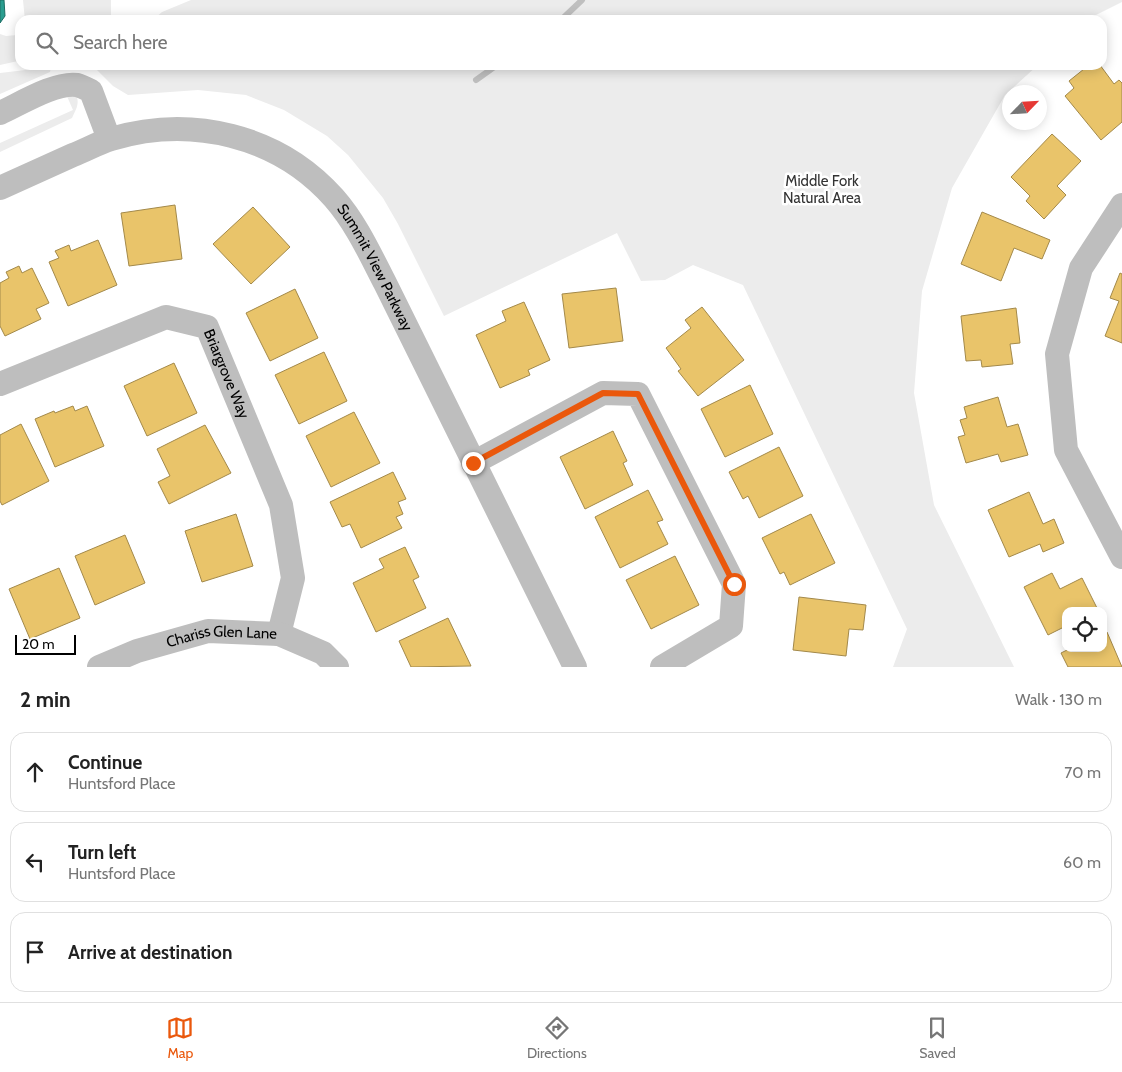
<!DOCTYPE html>
<html lang="en">
<head>
<meta charset="utf-8">
<style>
	:root { --surface:#fff; --page:#f2f2f2; --text:#222; --muted:#767676; --line:#e0e0e0; --accent:#ea580c }
	body { margin:0; font-family:Cabin,sans-serif; background:var(--page); color:var(--text) }
	.controls { position:absolute; right:15px; bottom:15px; display:grid; overflow:hidden; border-radius:10px; box-shadow:0 2px 12px #0003 }
	.controls button { width:45px; height:45px; display:grid; place-items:center; padding:0; border:0; border-bottom:1px solid var(--line); background:var(--surface); color:var(--text); font:25px sans-serif }
	.compass { position:absolute; left:1002px; top:85px; width:45px; height:45px; border-radius:50%; background:var(--surface); box-shadow:0 2px 12px #0003; rotate:65deg }
	.scale { position:absolute; left:15px; bottom:12px; width:61px; box-sizing:border-box; padding-left:5px; border:2px solid #000; border-top:0; font-size:14px; line-height:18px; white-space:nowrap; color:#000; -webkit-text-stroke:4px #fff; paint-order:stroke }
	.stop { position:absolute; width:15px; height:15px; margin:-11px; border:4px solid #ea580c; border-radius:50%; background:#fff }
	.stop.end { background:#ea580c; border-color:#fff; box-shadow:0 1px 5px #0008 }
	.list { margin:0; padding:0; list-style:none }
	h2 { display:flex; justify-content:space-between; align-items:center; height:65px; margin:0; padding:0 20px; font-size:21px }
	h2 small { font-size:16px; font-weight:400; color:var(--muted) }
	.list li { display:grid; grid-template-columns:32px 1fr auto; gap:15px; align-items:center; box-sizing:border-box; height:80px; margin:0 10px 10px; padding:0 10px; border:1px solid var(--line); border-radius:15px }
	.list b { display:block; font-size:19px; white-space:nowrap }
	.list p { margin:0; font-size:16px; white-space:nowrap; color:var(--muted) }
	.list em { font-size:16px; font-style:normal; color:var(--muted) }
	.icon { flex:none; width:28px; height:28px; fill:none; stroke:currentColor; stroke-width:2; stroke-linecap:round; stroke-linejoin:round }
	.map { position:relative; flex:none; width:1122px; height:667px; overflow:hidden }
	.search { position:absolute; background:var(--surface); box-shadow:0 2px 12px #0003; left:15px; right:15px; top:15px; height:55px; display:flex; align-items:center; gap:12px; box-sizing:border-box; padding:0 18px; border-radius:15px; color:var(--muted); font-size:19px }
	.sheet { height:335px; background:var(--surface) }
	nav { display:flex; justify-content:space-around; align-items:center; box-sizing:border-box; height:70px; border-top:1px solid var(--line); background:var(--surface); font-size:14px; color:var(--muted) }
	nav a { display:grid; justify-items:center; gap:2px }
	nav .on { color:var(--accent) }
	.map>svg:first-child { display:block }
</style>
</head>
<body>
<div class="map">
<svg width="1122" height="667" viewBox="0 0 1122 667">
	<rect width="100%" height="100%" fill="#fff"/>
	<path fill="#ececec" d="M23 0H111V20H25Z
		M191 0H1122V2L1086 20H153L162 12Z
		M0 34 6 36 17 35 20 55 18 61 0 65Z
		M99 65H1038L1005 95 952 188 922 291 914 393 934 505 1014 667H893L907 629 743 285 693 265 665 280 641 281 617 233 444 316 398 224 383 198 348 155 327 136 284 110 246 95 198 90 128 95 113 86 97 70Z
		M51 67 50 72 0 94V73Z
		M66 94H76C80 104 76 109 72 118L0 152V143L73 110Z"/>
	<path fill="#e9c46a" stroke="#a3894a" d="M1089 65H1100L1114 84 1119 80 1122 83V122L1101 140 1065 96 1074 88 1069 81Z
		M1052 134 1081 161 1057 186 1066 195 1044 219 1026 201 1030 196 1011 177Z
		M175 205 182 259 129 266 121 213Z
		M253 207 290 247 251 284 213 244Z
		M982 212 1050 240 1042 259 1014 248 1001 281 961 264Z
		M98 240 117 285 68 306 49 262 59 258 55 251 69 245 71 251Z
		M19 266 22 273 32 268 49 303 36 309 41 319 5 336 0 326V283L9 278 6 272Z
		M1120 273 1122 274V343L1105 336 1119 301 1110 298Z
		M616 288 623 341 569 348 562 294Z
		M295 289 318 338 270 361 246 313Z
		M524 302 550 360 528 370 530 375 500 388 476 335 506 321 502 311Z
		M702 307 744 360 698 396 678 371 681 369 666 348 691 328 685 320Z
		M1016 308 1020 343 1010 344 1013 364 982 367 981 360 966 361 961 316Z
		M324 352 347 401 299 424 275 375Z
		M174 363 197 413 147 436 124 386Z
		M750 385 773 434 725 457 701 409Z
		M998 397 1007 427 1018 424 1028 455 1001 462 998 454 966 463 958 437 965 435 960 420 967 418 964 407Z
		M73 406 75 411 87 406 104 446 55 467 35 419 54 411 55 413Z
		M354 412 380 463 331 487 306 436Z
		M21 424 49 481 2 505 0 501V435Z
		M205 425 231 473 169 504 158 482 170 476 157 449Z
		M613 431 627 461 623 463 633 485 585 509 560 457Z
		M779 447 803 496 759 518 748 496 743 499 729 472Z
		M393 472 406 499 398 502 403 514 396 517 402 528 361 548 350 524 342 527 330 502Z
		M648 490 663 520 657 522 668 544 620 568 595 517Z
		M1029 492 1043 524 1054 519 1064 543 1043 552 1040 544 1009 557 988 510Z
		M236 514 253 566 202 582 185 531Z
		M811 514 835 563 790 585 784 572 780 574 762 538Z
		M125 535 145 583 95 605 75 556Z
		M405 547 419 577 413 580 426 608 376 632 353 583 384 568 379 559Z
		M675 556 699 605 651 629 626 580Z
		M59 568 80 618 30 639 9 589Z
		M1052 573 1060 589 1082 578 1098 610 1066 611V626L1048 635 1024 587Z
		M799 597 866 605 863 630 849 629 846 656 793 650Z
		M448 618 471 666 411 667 399 641Z
		M1107 632 1122 667H1068L1061 653 1071 648H1103V633Z"/>
	<path fill="#2a9d8f" stroke="#1d6e64" d="M0 0H4L5 16 0 23Z"/>
	<g fill="none" stroke-linecap="round" stroke-linejoin="round">
		<path stroke="#bfbfbf" stroke-width="6" d="M561 20 582 0
			M476 80 497 65"/>
		<g stroke="#bebebe" stroke-width="24">
			<path d="M0 113C20 104 55 82 77 85 81 86 87 89 91 91L109 139"/>
			<path id="s1" d="M0 188C24 177 49 166 73 155 86 150 98 143 111 139 191 115 278 135 334 198 356 223 370 254 385 283L575 667"/>
			<path d="M1122 205 1081 268 1057 354 1066 450 1122 557"/>
			<path id="s2" d="M0 384 166 317 207 327 281 505 293 578 279 634"/>
			<path d="M473 463 603 393 638 394 734 584 731 626 662 667"/>
			<path id="s3" d="M99 667 137 651 208 631 279 634 323 653 337 667"/>
		</g>
	</g>
	<g fill="none" stroke-linecap="round" stroke-linejoin="round">
		<path stroke="#ea580c" stroke-width="6" d="M473 463 603 393 638 394 734 584"/>
	</g>
	<g text-anchor="middle" stroke-width="5" stroke-linejoin="round" paint-order="stroke">
		<g font-size="15" fill="#333" stroke="#fff">
			<text x="822" y="186">Middle Fork<tspan x="822" dy="17">Natural Area</tspan></text>
		</g>
		<g font-size="15" fill="#000" stroke="#fff">
			<text dy="5" stroke="none"><textPath href="#s1" startOffset="446">Summit View Parkway</textPath></text>
			<text dy="5" stroke="none"><textPath href="#s2" startOffset="272">Briargrove Way</textPath></text>
			<text dy="5" stroke="none"><textPath href="#s3" startOffset="128">Chariss Glen Lane</textPath></text>
		</g>
	</g>
</svg>
<div class="controls">
<button><svg class="icon" aria-label="locate" viewBox="0 0 24 24"><circle cx="12" cy="12" r="6"/><path d="M12 2v4M12 18v4M2 12h4M18 12h4"/></svg></button>
</div>
<svg class="compass" viewBox="-18 -18 36 36"><path d="M0-13l5 13h-10z" fill="#e53935"/><path d="M0 13l5-13h-10z" fill="#767676"/></svg>
<div class="scale">20 m</div>
<div class="stop" style="left:734px;top:584px"></div>
<div class="stop end" style="left:473px;top:463px"></div>
<div class="search"><svg class="icon" aria-label="search" viewBox="0 0 24 24"><circle cx="10" cy="10" r="6"/><path d="M15 15l6 6"/></svg>Search here</div>
</div>
<section class="sheet">
<h2>2 min<small>Walk · 130 m</small></h2>
<ul class="list">
<li><svg class="icon" aria-label="ahead" viewBox="0 0 24 24"><path d="M12 20V5M6 11l6-6 6 6"/></svg><div><b>Continue</b><p>Huntsford Place</p></div><em>70 m</em></li>
<li><svg class="icon" aria-label="left" viewBox="0 0 24 24"><path d="M17 20v-9H6M10 6l-5 5 5 5"/></svg><div><b>Turn left</b><p>Huntsford Place</p></div><em>60 m</em></li>
<li><svg class="icon" aria-label="arrive" viewBox="0 0 24 24"><path d="M6 21V4h12l-3 4 3 4H6"/></svg><div><b>Arrive at destination</b></div></li>
</ul>
</section>
<nav>
<a class="on"><svg class="icon" aria-label="map" viewBox="0 0 24 24"><path d="M3 6l6-2 6 2 6-2v14l-6 2-6-2-6 2zM9 4v14M15 6v14"/></svg>Map</a>
<a><svg class="icon" aria-label="directions" viewBox="0 0 24 24"><path d="M12 3l9 9-9 9-9-9zM9 14v-3h6M13 9l2 2-2 2"/></svg>Directions</a>
<a><svg class="icon" aria-label="saved" viewBox="0 0 24 24"><path d="M7 4h10v16l-5-4-5 4z"/></svg>Saved</a>
</nav>
</body>
</html>
